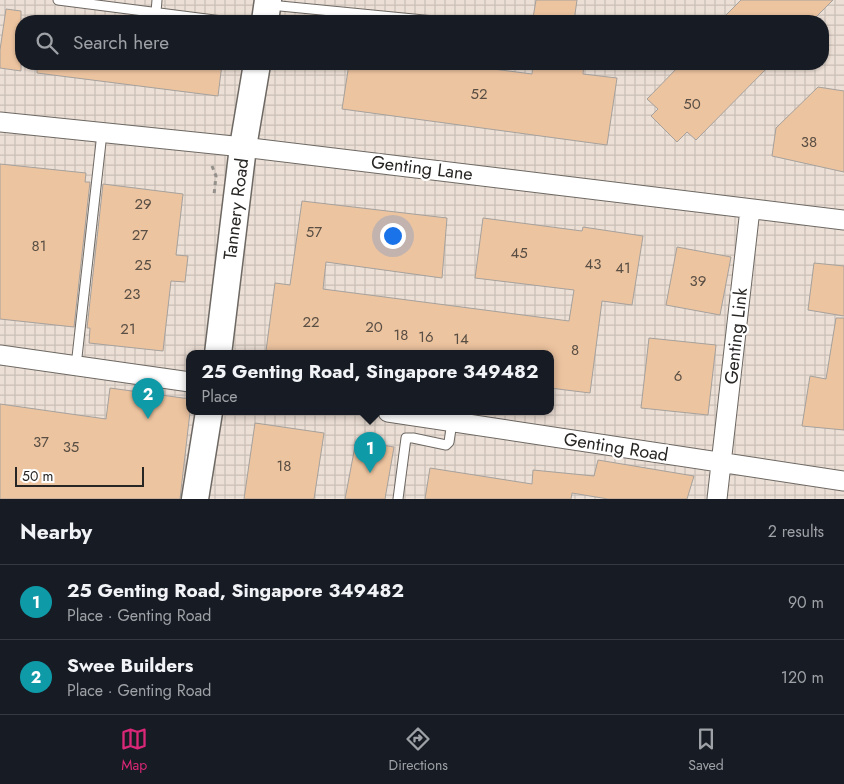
<!DOCTYPE html>
<html lang="en">
<head>
<meta charset="utf-8">
<style>
	:root { --surface:#171b24; --page:#242831; --text:#f1f3f6; --muted:#9ea1a6; --line:#363941; --accent:#db2777 }
	body { margin:0; font-family:Jost,sans-serif; background:var(--page); color:var(--text) }
	.scale { position:absolute; left:15px; bottom:12px; width:129px; box-sizing:border-box; padding-left:5px; border:2px solid #282624; border-top:0; font-size:14px; line-height:18px; white-space:nowrap; color:#282624; -webkit-text-stroke:4px #fff; paint-order:stroke }
	.you { position:absolute; left:392px; top:235px; width:18px; height:18px; margin:-12px; border:4px solid #fff; border-radius:50%; background:#1a73e8; box-shadow:0 0 0 8px #1a73e833 }
	.badge { display:grid; place-items:center; width:32px; height:32px; border-radius:50%; background:var(--accent); color:#fff; font-size:16px; font-weight:700 }
	.pin { position:absolute; translate:-50% -41px; filter:drop-shadow(0 1px 2px #0008) }
	.pin::after { content:''; position:absolute; top:26px; width:18px; height:15px; background:inherit; clip-path:polygon(0 0,100% 0,50% 100%) }
	.popup { position:absolute; left:186px; top:350px; width:368px; height:65px; box-sizing:border-box; display:grid; place-content:center; border-radius:10px; background:var(--surface); filter:drop-shadow(0 1px 4px #0005); font-size:16px; white-space:nowrap; color:var(--muted) }
	.popup b { font-size:19px; color:var(--text) }
	.popup::after { content:''; position:absolute; left:50%; top:100%; margin-left:-10px; border:10px solid transparent; border-top-color:var(--surface) }
	.list { margin:0; padding:0; list-style:none }
	h2 { display:flex; justify-content:space-between; align-items:center; height:65px; margin:0; padding:0 20px; font-size:21px }
	h2 small { font-size:16px; font-weight:400; color:var(--muted) }
	.list li { display:grid; grid-template-columns:32px 1fr auto; gap:15px; align-items:center; box-sizing:border-box; height:75px; padding:0 20px; border-top:1px solid var(--line) }
	.list b { display:block; font-size:19px; white-space:nowrap }
	.list p { margin:0; font-size:16px; white-space:nowrap; color:var(--muted) }
	.list em { font-size:16px; font-style:normal; color:var(--muted) }
	.icon { flex:none; width:28px; height:28px; fill:none; stroke:currentColor; stroke-width:2; stroke-linecap:round; stroke-linejoin:round }
	.map { position:relative; flex:none; width:844px; height:499px; overflow:hidden }
	.search { position:absolute; background:var(--surface); box-shadow:0 1px 4px #0004; left:15px; right:15px; top:15px; height:55px; display:flex; align-items:center; gap:12px; box-sizing:border-box; padding:0 18px; border-radius:20px; color:var(--muted); font-size:19px }
	.sheet { height:215px; background:var(--surface) }
	nav { display:flex; justify-content:space-around; align-items:center; box-sizing:border-box; height:70px; border-top:1px solid var(--line); background:var(--surface); font-size:14px; color:var(--muted) }
	nav a { display:grid; justify-items:center; gap:2px }
	nav .on { color:var(--accent) }
	.map>svg:first-child { display:block }
</style>
</head>
<body>
<div class="map">
<svg width="844" height="499" viewBox="0 0 844 499">
	<defs>
		<pattern id="industrial-grid" width="8" height="8" patternUnits="userSpaceOnUse" patternTransform="scale(1.25)"><rect width="8" height="8" fill="#ecdfd5"/><path d="M0 4h8M4 0v8" fill="none" stroke="#cabfb7"/></pattern>
	</defs>
	<rect width="100%" height="100%" fill="#f2ece7"/>
	<path fill="url(#industrial-grid)" fill-rule="evenodd" d="M0 0H844V499H0ZM21 21H823V64H21ZM190 354H550V412H190Z"/>
	<path fill="#edc4a0" stroke="#a6a19c" d="M536 0H577L574 21H553L533 18Z
		M741 0H833L812 21H720Z
		M6 9 21 11V71L0 68V50Z
		M37 64H222L218 96 37 73Z
		M349 64H454L532 74 533 64H584L583 74 617 78 607 145 342 109Z
		M681 64H771L696 140 687 132 677 142 651 116 658 109 647 99Z
		M818 87 844 91V172L772 156 776 128Z
		M0 164 86 173 85 182H90L74 327 0 319Z
		M103 184 183 194 176 255 188 256 185 282 171 281 163 351 89 343 90 328H87Z
		M302 201 447 218 442 278 326 262 323 289 569 321 574 290 475 278 483 218 582 231 583 227 643 236 632 305 602 301 590 393 550 388V354H293L266 351 275 283 290 285Z
		M677 247 731 257 720 315 666 305Z
		M814 263 844 266V316L808 310Z
		M836 318H844V430L802 426 810 376 826 379Z
		M649 338 716 345 708 415 641 408Z
		M110 388 190 399V412L180 499H0V404L106 419Z
		M255 423 324 433 314 499H244Z
		M356 441 394 447 385 499H345Z
		M598 460 694 476 687 499H608L572 493 571 499H425L430 468 532 484 533 470 594 476Z"/>
	<g fill="none" stroke-linecap="round" stroke-linejoin="round">
		<defs>
			<path id="lane" d="M58 0 222 21
				M270 5 434 21
				M156 12 157 0
				M76 366 102 133
				M398 499 406 438H413L446 445 449 442 452 422"/>
			<path id="street" d="M0 122 243 147 844 220
				M0 355 190 382
				M388 412 844 481
				M717 499 750 209"/>
			<path id="secondary" d="M265 21 268 0
				M218 354 243 147 257 64
				M195 499 209 412"/>
		</defs>
		<use href="#lane" stroke="#6d6863" stroke-width="11"/>
		<use href="#street" stroke="#6d6863" stroke-width="21"/>
		<use href="#secondary" stroke="#6d6863" stroke-width="29"/>
		<path stroke="#938f8b" stroke-width="3" stroke-dasharray="4 4" stroke-linecap="butt" d="M212 166 216 176 214 195"/>
		<use href="#lane" stroke="#fff" stroke-width="9"/>
		<use href="#street" stroke="#fff" stroke-width="19"/>
		<use href="#secondary" stroke="#fff" stroke-width="26"/>
	</g>
	<g text-anchor="middle" stroke-width="4.5" stroke-linejoin="round" paint-order="stroke">
		<g font-size="15" fill="#594e43">
			<text x="479" y="99">52</text>
			<text x="692" y="109">50</text>
			<text x="809" y="147">38</text>
			<text x="143" y="209">29</text>
			<text x="314" y="237">57</text>
			<text x="140" y="240">27</text>
			<text x="39" y="251">81</text>
			<text x="519" y="258">45</text>
			<text x="593" y="269">43</text>
			<text x="143" y="270">25</text>
			<text x="623" y="273">41</text>
			<text x="698" y="286">39</text>
			<text x="132" y="299">23</text>
			<text x="311" y="327">22</text>
			<text x="374" y="332">20</text>
			<text x="128" y="334">21</text>
			<text x="401" y="340">18</text>
			<text x="426" y="342">16</text>
			<text x="461" y="344">14</text>
			<text x="575" y="355">8</text>
			<text x="678" y="381">6</text>
			<text x="41" y="447">37</text>
			<text x="71" y="452">35</text>
			<text x="284" y="471">18</text>
		</g>
		<g font-size="18" fill="#282624" stroke="#fff">
			<text transform="translate(422 168) rotate(7)" y="6">Genting Lane</text>
			<text transform="translate(236 209) rotate(-83)" y="6">Tannery Road</text>
			<text transform="translate(736 336) rotate(-84)" y="6">Genting Link</text>
			<text transform="translate(616 447) rotate(9)" y="6">Genting Road</text>
		</g>
	</g>
</svg>
<div class="scale">50 m</div>
<div class="you"></div>
<div class="pin badge" style="left:370px;top:473px;background:#0f9aa8">1</div>
<div class="popup"><b>25 Genting Road, Singapore 349482</b>Place</div>
<div class="pin badge" style="left:148px;top:419px;background:#0f9aa8">2</div>
<div class="search"><svg class="icon" aria-label="search" viewBox="0 0 24 24"><circle cx="10" cy="10" r="6"/><path d="M15 15l6 6"/></svg>Search here</div>
</div>
<section class="sheet">
<h2>Nearby<small>2 results</small></h2>
<ul class="list">
<li><span class="badge" style="background:#0f9aa8">1</span><div><b>25 Genting Road, Singapore 349482</b><p>Place · Genting Road</p></div><em>90 m</em></li>
<li><span class="badge" style="background:#0f9aa8">2</span><div><b>Swee Builders</b><p>Place · Genting Road</p></div><em>120 m</em></li>
</ul>
</section>
<nav>
<a class="on"><svg class="icon" aria-label="map" viewBox="0 0 24 24"><path d="M3 6l6-2 6 2 6-2v14l-6 2-6-2-6 2zM9 4v14M15 6v14"/></svg>Map</a>
<a><svg class="icon" aria-label="directions" viewBox="0 0 24 24"><path d="M12 3l9 9-9 9-9-9zM9 14v-3h6M13 9l2 2-2 2"/></svg>Directions</a>
<a><svg class="icon" aria-label="saved" viewBox="0 0 24 24"><path d="M7 4h10v16l-5-4-5 4z"/></svg>Saved</a>
</nav>
</body>
</html>
